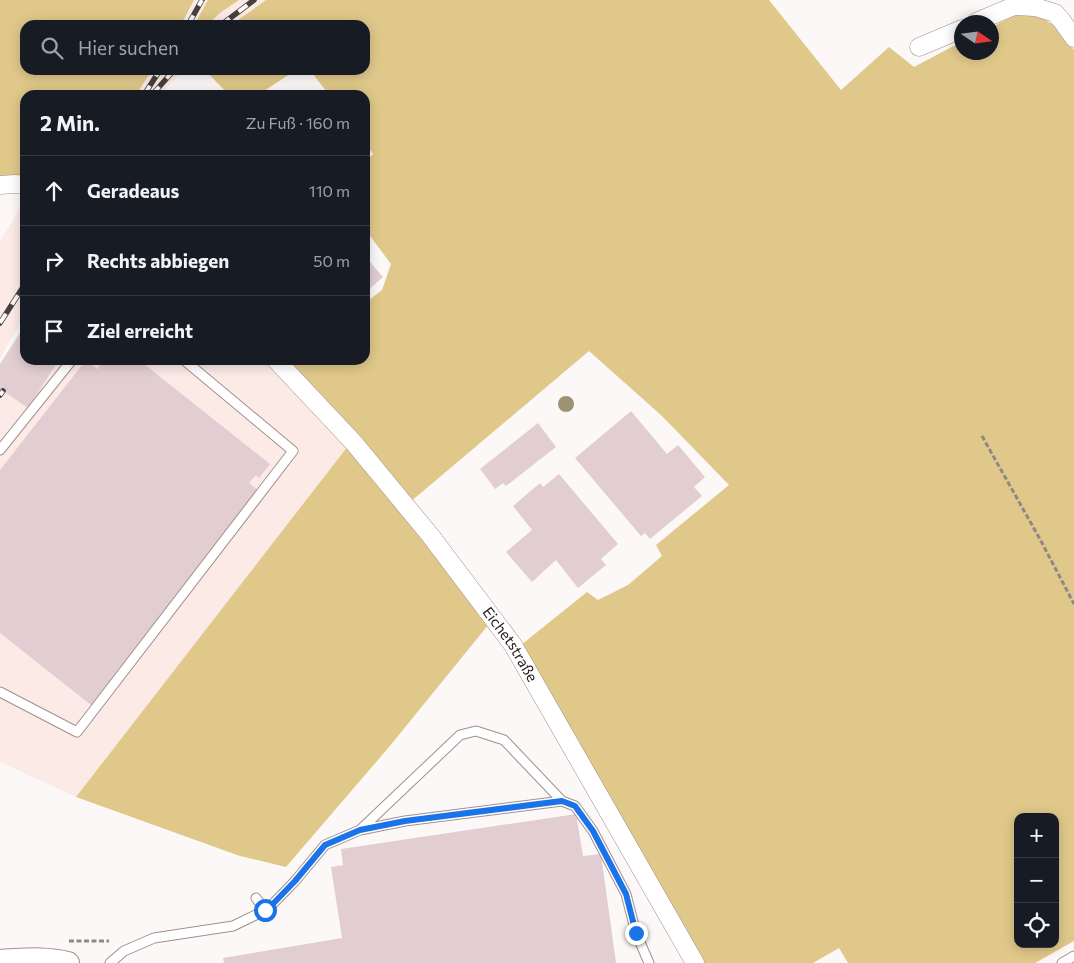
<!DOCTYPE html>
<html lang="de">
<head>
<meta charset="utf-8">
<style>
	:root { --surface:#171b24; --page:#20242c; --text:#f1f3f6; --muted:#9ea1a6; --line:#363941 }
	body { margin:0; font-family:Commissioner,sans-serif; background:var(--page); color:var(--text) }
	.controls { position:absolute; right:15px; bottom:15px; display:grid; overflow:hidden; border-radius:10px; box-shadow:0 2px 12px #0003 }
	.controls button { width:45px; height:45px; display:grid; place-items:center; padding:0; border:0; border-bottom:1px solid var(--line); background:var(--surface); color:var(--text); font:25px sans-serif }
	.compass { position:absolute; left:954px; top:15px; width:45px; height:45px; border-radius:50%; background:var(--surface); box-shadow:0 2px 12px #0003; rotate:103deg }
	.stop { position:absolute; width:15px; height:15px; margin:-11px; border:4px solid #1a73e8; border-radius:50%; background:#fff }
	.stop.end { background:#1a73e8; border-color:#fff; box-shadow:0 1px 5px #0008 }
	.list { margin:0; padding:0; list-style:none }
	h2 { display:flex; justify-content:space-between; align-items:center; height:65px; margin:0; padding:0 20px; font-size:21px }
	h2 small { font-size:16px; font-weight:400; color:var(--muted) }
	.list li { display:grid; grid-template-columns:32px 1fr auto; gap:15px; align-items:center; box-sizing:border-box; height:70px; padding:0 20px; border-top:1px solid var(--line) }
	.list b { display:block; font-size:19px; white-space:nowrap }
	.list em { font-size:16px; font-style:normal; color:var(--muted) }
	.icon { flex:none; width:28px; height:28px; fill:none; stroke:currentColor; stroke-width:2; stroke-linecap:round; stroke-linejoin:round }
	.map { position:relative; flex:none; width:1074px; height:963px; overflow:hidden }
	.search { position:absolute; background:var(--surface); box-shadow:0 2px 12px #0003; left:20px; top:20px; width:350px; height:55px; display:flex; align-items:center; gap:12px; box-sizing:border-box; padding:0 18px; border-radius:15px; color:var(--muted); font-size:19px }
	.panel { position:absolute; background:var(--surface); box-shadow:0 2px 12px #0003; left:20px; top:90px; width:350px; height:275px; border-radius:15px }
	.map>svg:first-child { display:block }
</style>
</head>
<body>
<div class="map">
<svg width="1074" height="963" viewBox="0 0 1074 963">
	<rect width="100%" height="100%" fill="#fcf8f7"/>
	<path fill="#fceae7" d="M194 0H208L194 25H181Z
		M239 0H266L231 25H207L220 13Z
		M152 70H183L160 95H136Z
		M25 201V315L0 358V241Z
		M38 360H268L348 446 76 797 0 762V389L12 396Z"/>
	<path fill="#e0c88a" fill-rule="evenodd" d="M0 0H194L181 25H25V70H152L136 95H25V177L0 178Z
		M208 0H239L220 13 207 25H194Z
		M266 0H769L841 90 889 47 914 67 961 42 962 52H992V27L1019 13 1041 17 1058 28 1074 50V941L1035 963H848L839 948 813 963H705L521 645 587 592 598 600 628 585 662 556 656 545 729 485 662 416 589 351 409 503 288 360H365V303L382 290 391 264 365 229V163L373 154 365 143V95H329L310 70H365V25H231ZM1018 817H1055V944H1018Z
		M205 70H296L258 95H229Z
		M348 446 489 624 389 747 286 867 240 856 76 797Z"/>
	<path fill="#e2ced2" d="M365 256 383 277 365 293Z
		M25 325V360H59L28 408 0 389V364Z
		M86 360 97 369 105 360H139L270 464 259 478 256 475 249 483 259 491 91 705 0 633V470Z
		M631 411 667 454 678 445 705 477 694 487 702 496 650 539 645 533 641 536 575 458Z
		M538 423 556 447 506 486 503 483 495 489 480 469Z
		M559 474 618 544 601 559 606 565 578 588 556 560 532 582 506 552 532 530 513 506 540 483 543 487Z
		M576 814 583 856 601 854 616 963H224L223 958 342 938 331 867 343 865 341 849Z"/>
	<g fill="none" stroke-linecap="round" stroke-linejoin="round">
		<defs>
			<path id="service" d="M0 450 72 360
				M0 692 77 732 293 451 184 360
				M360 830 460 735 476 731 504 740 562 801
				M256 898 265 910
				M110 963 124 951 154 938 233 926 268 909 295 881 325 845 360 830 405 821 562 801 575 806 593 831 626 894 636 933 649 963
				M1062 963 1074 956"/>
			<g id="minor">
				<path d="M976 22 1014 6 1035 7 1055 13 1062 21 1074 38"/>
				<path d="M919 47 962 29"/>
				<path d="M0 185 15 184 25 185"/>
				<path id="s1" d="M276 360 354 443 430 535 513 645 695 963"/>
			</g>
			<path id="tertiary" d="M0 961C22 960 46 957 68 963"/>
		</defs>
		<use href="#service" stroke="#a2908c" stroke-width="11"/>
		<use href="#minor" stroke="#a2908c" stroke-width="19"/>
		<use href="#tertiary" stroke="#a2908c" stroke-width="24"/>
		<path stroke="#8e8887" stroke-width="3" stroke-dasharray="5 2.5" stroke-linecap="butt" d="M982 436 1041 541 1074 604
			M69 941H109"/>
		<use href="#service" stroke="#fff" stroke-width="9"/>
		<use href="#minor" stroke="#fff" stroke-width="18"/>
		<use href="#tertiary" stroke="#fff" stroke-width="22"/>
		<defs>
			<path id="rail" d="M188 25 202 0
				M221 25 254 0
				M144 95 160 70
				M152 95 174 70
				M0 323 25 284
				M0 395 3 391"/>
		</defs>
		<use href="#rail" stroke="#46403e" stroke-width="5.5"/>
		<use href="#rail" stroke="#fcf8f7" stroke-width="4" stroke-dasharray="11" stroke-linecap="butt"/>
	</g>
	<circle fill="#9e9272" cx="566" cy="404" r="8"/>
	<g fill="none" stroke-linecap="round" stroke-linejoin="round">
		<path stroke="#1a73e8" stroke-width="6" d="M265 910 268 909 295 881 325 845 360 830 405 821 562 801 575 806 593 831 626 894 636 933"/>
	</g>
	<g text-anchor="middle" stroke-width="4.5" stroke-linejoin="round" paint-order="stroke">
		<g font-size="15" fill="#211a18" stroke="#fcf8f7">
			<text dy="5" stroke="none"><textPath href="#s1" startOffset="369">Eichetstraße</textPath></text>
		</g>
	</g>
</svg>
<div class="controls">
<button>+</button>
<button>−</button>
<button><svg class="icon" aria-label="locate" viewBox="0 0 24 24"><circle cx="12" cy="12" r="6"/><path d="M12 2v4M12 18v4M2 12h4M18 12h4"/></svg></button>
</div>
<svg class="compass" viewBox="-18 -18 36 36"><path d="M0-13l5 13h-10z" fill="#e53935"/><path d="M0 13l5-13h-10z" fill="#9ea1a6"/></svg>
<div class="stop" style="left:265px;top:910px"></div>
<div class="stop end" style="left:636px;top:933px"></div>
<div class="search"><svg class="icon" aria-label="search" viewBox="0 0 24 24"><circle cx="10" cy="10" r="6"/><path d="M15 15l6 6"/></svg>Hier suchen</div>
<section class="panel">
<h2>2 Min.<small>Zu Fuß · 160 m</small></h2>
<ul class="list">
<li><svg class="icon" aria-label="ahead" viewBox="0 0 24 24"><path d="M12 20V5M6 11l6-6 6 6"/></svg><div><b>Geradeaus</b></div><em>110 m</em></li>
<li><svg class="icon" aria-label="right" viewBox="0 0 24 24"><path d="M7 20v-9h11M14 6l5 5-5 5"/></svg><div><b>Rechts abbiegen</b></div><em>50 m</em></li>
<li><svg class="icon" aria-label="arrive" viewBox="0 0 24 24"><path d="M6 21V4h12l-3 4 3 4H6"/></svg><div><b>Ziel erreicht</b></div></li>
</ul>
</section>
</div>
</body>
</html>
